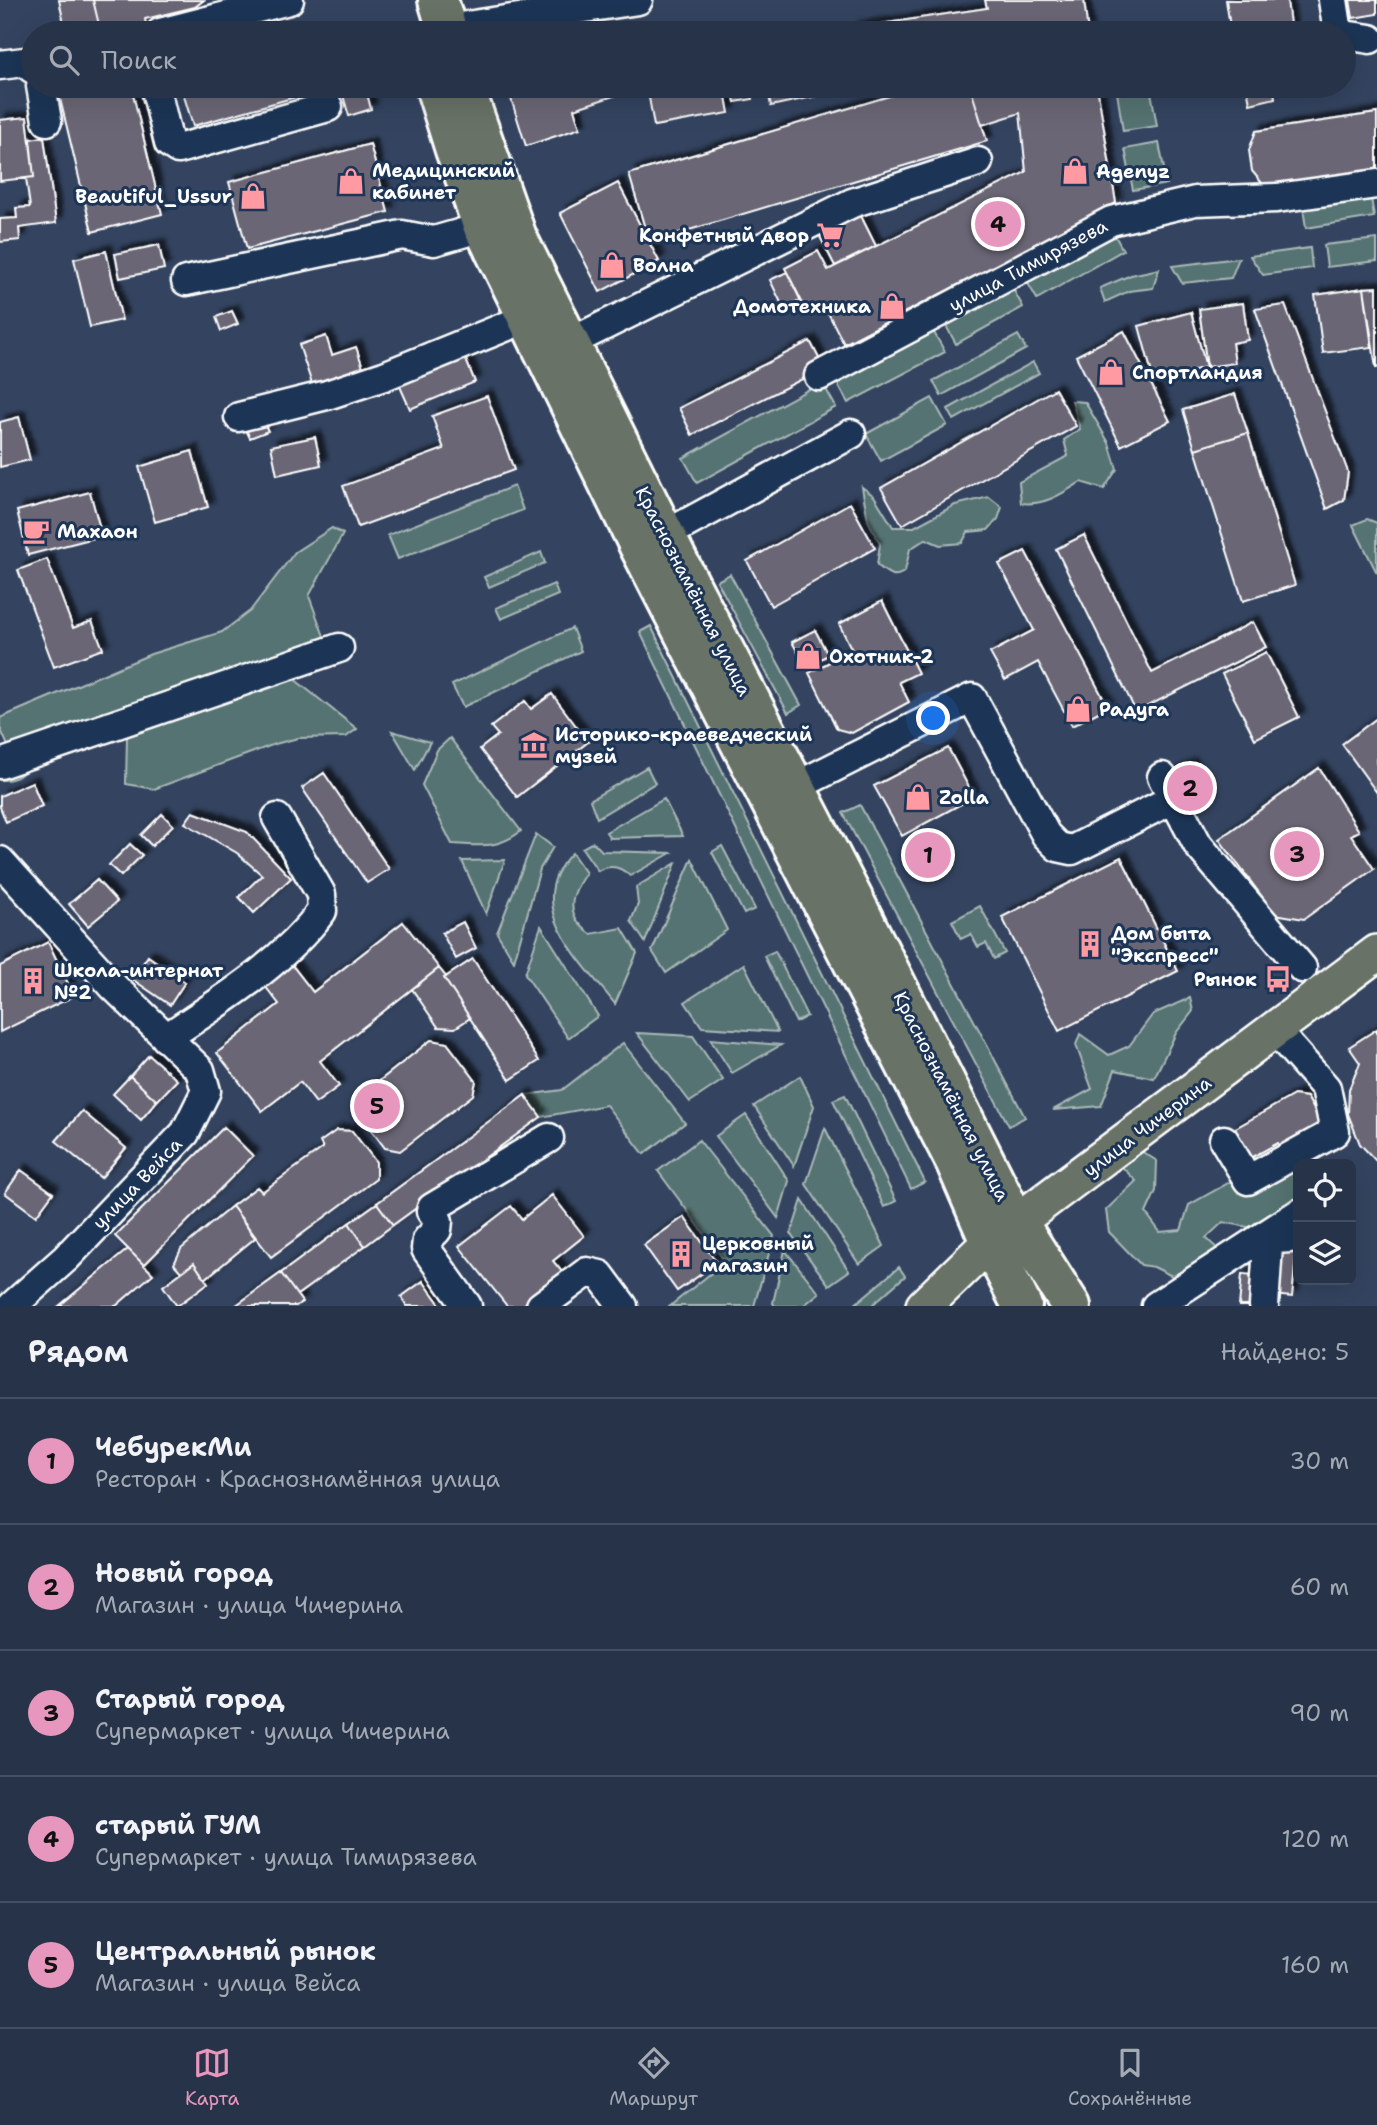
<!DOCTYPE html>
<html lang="ru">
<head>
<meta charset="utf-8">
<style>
	:root { --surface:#273348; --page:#2f3b4f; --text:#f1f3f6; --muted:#a4aab4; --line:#434e60; --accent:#e797bd }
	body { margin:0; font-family:"Shantell Sans",sans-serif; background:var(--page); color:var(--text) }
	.controls { position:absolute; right:21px; bottom:21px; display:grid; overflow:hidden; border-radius:10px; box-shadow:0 7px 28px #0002 }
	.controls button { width:63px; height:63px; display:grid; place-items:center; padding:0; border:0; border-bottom:2px solid var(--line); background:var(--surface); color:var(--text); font:35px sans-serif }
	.you { position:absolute; left:934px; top:719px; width:24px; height:24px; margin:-18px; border:5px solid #fff; border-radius:50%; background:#1a73e8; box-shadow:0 0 0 10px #1a73e833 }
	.badge { display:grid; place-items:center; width:46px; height:46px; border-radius:50%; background:var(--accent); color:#111; font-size:23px; font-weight:700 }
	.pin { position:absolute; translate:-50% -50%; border:4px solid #fff; box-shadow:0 2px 7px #0006 }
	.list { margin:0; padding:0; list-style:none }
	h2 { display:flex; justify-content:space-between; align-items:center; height:91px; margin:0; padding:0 28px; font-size:30px }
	h2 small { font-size:23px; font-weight:400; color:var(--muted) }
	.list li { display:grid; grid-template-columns:46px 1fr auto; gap:21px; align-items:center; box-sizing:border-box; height:126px; padding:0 28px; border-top:2px solid var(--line) }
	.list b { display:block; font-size:26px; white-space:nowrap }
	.list p { margin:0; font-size:23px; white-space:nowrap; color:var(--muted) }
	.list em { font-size:23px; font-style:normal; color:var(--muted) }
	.icon { flex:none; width:38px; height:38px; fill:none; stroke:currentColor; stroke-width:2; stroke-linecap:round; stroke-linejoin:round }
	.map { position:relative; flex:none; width:1377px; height:1306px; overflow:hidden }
	.search { position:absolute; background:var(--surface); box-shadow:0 7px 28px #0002; left:21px; right:21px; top:21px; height:77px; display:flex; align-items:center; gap:18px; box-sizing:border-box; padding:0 24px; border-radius:38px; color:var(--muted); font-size:26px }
	.sheet { height:721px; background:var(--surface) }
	nav { display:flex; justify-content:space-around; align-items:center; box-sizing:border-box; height:98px; border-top:2px solid var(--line); background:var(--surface); font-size:19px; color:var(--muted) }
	nav a { display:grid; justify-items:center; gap:4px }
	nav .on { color:var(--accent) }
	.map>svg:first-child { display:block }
</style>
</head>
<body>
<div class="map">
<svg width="1377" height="1306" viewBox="0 0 1377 1306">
	<defs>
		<filter id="shadow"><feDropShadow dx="6" dy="-6" stdDeviation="2" flood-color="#0009"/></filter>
	</defs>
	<rect width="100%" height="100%" fill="#344460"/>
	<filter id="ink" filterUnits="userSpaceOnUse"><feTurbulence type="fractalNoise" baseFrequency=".0143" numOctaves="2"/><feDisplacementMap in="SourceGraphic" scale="14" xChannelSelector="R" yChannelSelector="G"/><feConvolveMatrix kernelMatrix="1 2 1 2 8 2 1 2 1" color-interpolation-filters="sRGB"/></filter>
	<g filter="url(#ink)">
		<path fill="#557372" stroke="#aab9b8" stroke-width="2" d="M1116 86H1150L1157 126 1123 131Z
			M1159 143 1167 184 1133 190 1125 149Z
			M1371 198 1374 217 1306 228 1303 208Z
			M1113 232 1123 250 1037 299 1026 280Z
			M1377 239V261L1327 267 1324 245Z
			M1310 248 1312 268 1263 275 1250 256Z
			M1239 258 1231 278 1182 283 1172 266Z
			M1159 269 1153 288 1129 291 1105 302 1100 288 1131 275Z
			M1012 287 1023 307 956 344 945 324Z
			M932 329 945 352 848 403 836 381Z
			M1018 335 1026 349 941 396 933 381Z
			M1033 362 1039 373 954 420 948 409Z
			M822 382 836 407 697 483 683 458Z
			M932 398 947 425 881 461 866 434Z
			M1072 401 1085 402 1109 443 1117 469 1104 489 1081 482C1062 494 1044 506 1021 503L1019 482 1068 456 1064 440 1080 429Z
			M514 486 523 510 398 559 388 535Z
			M862 487 874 496 893 527H914L955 505 989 497 1002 507 998 519 988 530 968 532 962 543 940 545 926 539 910 549 905 571C894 580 887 573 877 565L880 544 868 521Z
			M1367 519 1377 523V573L1353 525Z
			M332 528 343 534 309 596 325 639 289 675 357 729 346 737 298 738 275 744 154 789 126 784 127 736 98 718 31 761C24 775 15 781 0 780V764L9 748 0 728V718L151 654 222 632 250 611 295 552Z
			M541 552 545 563 489 587 484 577Z
			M730 574 801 705 788 713 717 581Z
			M554 584 558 595 501 619 496 608Z
			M651 626 925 1182 911 1189 640 632Z
			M572 628 581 651 463 707 452 685Z
			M392 731 430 742 415 770Z
			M450 738 521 831C497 850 480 845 452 844L422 785 437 750Z
			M647 767 655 783 597 818 590 800Z
			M664 799 683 836 610 838 606 832Z
			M860 805 1025 1117 1009 1126 843 813Z
			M536 834 553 847 540 869 514 961 497 933Z
			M593 842 602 851 671 853 630 876C621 867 610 864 598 871L582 848Z
			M722 846 755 909 744 914 712 852Z
			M572 853 586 873C569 896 565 916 591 934L622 928 637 953 615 1004C581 960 520 906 572 853Z
			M692 859 727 930 666 973 652 951Z
			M505 860 486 914 462 861Z
			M676 863 645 942 631 921 638 904 636 887Z
			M980 906 1005 953 994 959 986 943 978 947 971 934 961 939 952 921Z
			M541 926 598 1016 568 1038 525 974Z
			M775 951 807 1016 796 1022 764 956Z
			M744 964 778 1032 702 1027 685 1002Z
			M1190 998 1193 1011 1176 1033 1154 1078 1115 1070 1101 1106 1053 1110 1092 1089 1076 1045 1080 1034 1109 1055 1129 1046 1153 1014Z
			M637 1033 693 1036 723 1080 690 1102Z
			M710 1039 781 1045 732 1073Z
			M623 1043 685 1123 644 1154 606 1105 541 1117 525 1095 562 1090Z
			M800 1076 814 1106 794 1166 754 1106Z
			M845 1095 896 1201 884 1207 833 1100Z
			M746 1115 789 1181 778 1218 716 1136Z
			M825 1128 884 1246 859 1264 806 1184Z
			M699 1140 774 1236 754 1306H670L725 1262 658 1171Z
			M1141 1151 1157 1161 1156 1191 1146 1213 1160 1232 1181 1230 1189 1205 1248 1172 1279 1168 1298 1171V1207L1258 1229 1223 1222 1206 1238 1222 1253 1176 1278 1154 1267 1141 1265 1109 1232 1106 1210 1136 1181 1120 1165Z
			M802 1200 849 1271 829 1285 791 1234Z
			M785 1250 819 1293 803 1306H775L773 1303Z
			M899 1267 905 1276 871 1306H853Z"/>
		<path fill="#6a6675" stroke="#fff" stroke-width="2" filter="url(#shadow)" d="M59 0H93L101 33H66Z
			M93 0H204L195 7 145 19 147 30 135 33H101Z
			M985 0H1084L1088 33H854L853 28 987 8Z
			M1226 0H1287L1291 33H1231Z
			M1350 0H1377V14L1353 18Z
			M57 86H131L162 214 92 232Z
			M181 86H327V88L193 126Z
			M365 86 371 109 349 116 342 92Z
			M507 86H623L626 92 574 109 580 128 526 146Z
			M647 86H724L729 113 654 126Z
			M732 86H751L753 99 735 102Z
			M767 86H863L771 106Z
			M923 86H970L987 141 649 242 629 174Z
			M970 86H1097L1116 203 844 344 824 305 807 314 785 268 818 251 828 270 1026 172 1020 113 982 125Z
			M1247 86H1273L1275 98 1250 104Z
			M1377 113V172L1266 188 1252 171 1249 150 1256 131Z
			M27 117 34 177 0 181V120Z
			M44 137 56 223 19 228 20 240 0 242V219L17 218 16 208 30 207 26 178 34 177 30 139Z
			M370 144 388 212 247 249 229 182Z
			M618 183 659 261 600 292 560 213Z
			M858 210 876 246 835 266 817 231Z
			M159 245 164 269 120 278 115 254Z
			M106 251 122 320 90 327 74 259Z
			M787 272 801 300 784 309 770 280Z
			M1377 287V368H1376L1364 288Z
			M1364 288 1372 347 1323 353 1315 295Z
			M1243 303 1248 340 1232 343 1235 363 1207 367 1199 309Z
			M1285 305 1348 472 1344 500 1327 509 1255 309Z
			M232 311 238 324 221 331 216 317Z
			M1191 312 1206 367 1154 381 1139 326Z
			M1124 331 1170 421 1121 446 1076 356Z
			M326 336 332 355 356 347 365 373 314 390 299 345Z
			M810 341 824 368 692 435 679 408Z
			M464 355 475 382 410 409 398 382Z
			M1055 389 1076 426 902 525 881 488Z
			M1235 394 1248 433 1195 449 1183 410Z
			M487 396 514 470 358 527 343 486 444 449 432 416Z
			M259 413 268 431 250 438 242 422Z
			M19 417 30 460 0 467V422Z
			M1248 433 1295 585 1243 601 1195 449Z
			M315 437 321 465 277 475 271 446Z
			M192 451 208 507 155 522 139 467Z
			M90 492 102 536 28 555 17 511Z
			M850 503 875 548 771 606 747 561Z
			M1084 535 1152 673 1253 622 1266 647 1136 712 1056 549Z
			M1025 551 1108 707 1072 726 1038 662 1005 680 990 653 1034 630 999 564Z
			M47 559 73 628 92 621 103 649 54 667 18 570Z
			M882 601 918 673 899 682 909 702 852 733 837 729 809 673 852 650 839 624Z
			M815 630 828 655 806 667 792 642Z
			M1266 652 1299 717 1255 739 1222 674Z
			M552 694 588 742 517 797 480 749 498 735 491 727 525 701 531 709Z
			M1377 718V793L1342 744Z
			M948 748 974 797 902 836 874 786Z
			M1190 764 1210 799 1190 811 1169 777Z
			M1319 768 1359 831 1351 835 1374 869 1304 919 1275 914 1219 839Z
			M324 773 389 869 367 883 302 788Z
			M32 782 42 806 6 822 0 807V796Z
			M193 812 247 832 291 878 254 913 239 897 262 875 237 853 185 823Z
			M162 814 173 825 152 846 141 835Z
			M130 844 142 855 121 876 109 865Z
			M1121 857 1178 971 1059 1031 1002 917Z
			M97 880 117 902 88 926 69 904Z
			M403 922 439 968 320 1061 339 1086 316 1103 300 1082 262 1111 217 1053 279 1004 261 981 288 960 313 992Z
			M463 922 476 948 456 959 442 933Z
			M48 942 74 996 0 1032V966Z
			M148 956 185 982 170 1005 132 979Z
			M473 959 539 1061 510 1080 444 978Z
			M439 968 446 977 444 978 470 1018 455 1028 438 1027 412 989Z
			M1377 1029V1162L1360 1144 1348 1114 1349 1089 1360 1063 1349 1047Z
			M431 1040 447 1043 476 1081 473 1095 400 1151 385 1148 361 1116 359 1097Z
			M149 1055 177 1080 157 1101 130 1076Z
			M130 1076 157 1101 141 1120 113 1094Z
			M525 1095 541 1117 393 1225 377 1203Z
			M1294 1095 1307 1097 1321 1122 1280 1146 1278 1143 1249 1159 1232 1130Z
			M82 1111 126 1148 101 1178 56 1141Z
			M224 1127 253 1156 144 1265 115 1236Z
			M337 1130 352 1131 376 1162V1179L271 1257 232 1206 257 1187 262 1192 323 1148 320 1142Z
			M21 1170 53 1193 36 1216 5 1193Z
			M552 1195 584 1236 553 1261 563 1273 522 1306H507L459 1246 511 1206 522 1219Z
			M377 1203 393 1225 365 1246 349 1223Z
			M232 1206 255 1238 205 1279 194 1263 181 1272 174 1264 181 1249Z
			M684 1217 717 1263 677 1291 644 1245Z
			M349 1223 365 1246 297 1295 281 1273Z
			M1278 1244 1297 1246 1292 1297 1272 1295Z
			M128 1249 153 1274 116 1306H59Z
			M194 1263 208 1283 177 1306 163 1286Z
			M281 1273 302 1302 296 1306H235Z
			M1242 1274 1262 1276 1259 1306H1239Z
			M423 1281 441 1306H407L401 1297Z"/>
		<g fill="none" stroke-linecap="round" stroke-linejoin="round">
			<defs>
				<path id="minor" d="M1333 0 1338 33
					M447 29 638 0
					M160 33 289 0
					M1344 35 1370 39
					M0 65 24 62 33 69
					M41 86 47 121
					M155 86 169 143 178 149 328 107
					M186 281 402 235 434 241 483 227
					M569 343 852 203 978 162
					M819 376 1111 221 1195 201 1277 198 1377 184
					M239 417 327 395 384 376 527 318
					M665 535 851 434
					M0 764 339 648
					M1162 777 1198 845 1302 968
					M795 787 972 698 1046 835 1058 847 1072 850 1173 799
					M0 861 114 987 200 1070 206 1091 185 1133 66 1258 12 1306
					M166 1038C221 1001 282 964 322 911L321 894 277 818
					M1224 1140 1248 1180 1335 1132 1326 1088 1275 1030
					M467 1306 426 1249 427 1240 437 1230 438 1221 431 1211 432 1208 549 1138
					M541 1306 587 1272 600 1275 623 1306
					M1156 1306 1298 1214
					M1264 1306 1268 1246 1276 1239 1290 1238"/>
				<path id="major" d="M924 1306 990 1242 1377 953"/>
				<path id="highway" d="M438 0 448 33
					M435 86 455 150 483 227 640 548 955 1161 990 1242 1022 1306
					M464 86 517 237 676 557 861 914 1008 1207 1071 1306"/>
			</defs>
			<use href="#minor" stroke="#fff" stroke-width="33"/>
			<use href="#major" stroke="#fff" stroke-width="40"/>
			<use href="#highway" stroke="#fff" stroke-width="44"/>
			<use href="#minor" stroke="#1d3557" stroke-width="28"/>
			<use href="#major" stroke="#697266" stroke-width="35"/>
			<use href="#highway" stroke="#697266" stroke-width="38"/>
		</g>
	</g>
	<defs>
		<symbol id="shop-bare" viewBox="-9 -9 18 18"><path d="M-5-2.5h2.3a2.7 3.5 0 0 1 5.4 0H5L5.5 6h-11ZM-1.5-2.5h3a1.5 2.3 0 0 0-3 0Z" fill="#ff9aa2" stroke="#1d3557" stroke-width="2.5" paint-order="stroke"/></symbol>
		<symbol id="supermarket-bare" viewBox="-9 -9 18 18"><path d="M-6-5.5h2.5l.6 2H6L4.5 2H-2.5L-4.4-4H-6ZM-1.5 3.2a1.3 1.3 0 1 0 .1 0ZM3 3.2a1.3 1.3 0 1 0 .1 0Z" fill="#ff9aa2" stroke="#1d3557" stroke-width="2.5" paint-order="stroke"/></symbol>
		<symbol id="cafe-bare" viewBox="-9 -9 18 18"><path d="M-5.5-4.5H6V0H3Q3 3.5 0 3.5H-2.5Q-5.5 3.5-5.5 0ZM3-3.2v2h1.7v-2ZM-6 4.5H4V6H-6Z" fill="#ff9aa2" stroke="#1d3557" stroke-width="2.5" paint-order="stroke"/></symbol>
		<symbol id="museum-bare" viewBox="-9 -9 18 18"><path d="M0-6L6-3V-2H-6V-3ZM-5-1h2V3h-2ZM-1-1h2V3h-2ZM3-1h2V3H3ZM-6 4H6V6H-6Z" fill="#ff9aa2" stroke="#1d3557" stroke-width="2.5" paint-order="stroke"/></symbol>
		<symbol id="building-bare" viewBox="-9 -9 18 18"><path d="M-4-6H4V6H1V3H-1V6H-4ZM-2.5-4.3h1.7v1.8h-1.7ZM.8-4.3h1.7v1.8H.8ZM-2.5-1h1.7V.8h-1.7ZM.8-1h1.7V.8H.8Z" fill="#ff9aa2" stroke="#1d3557" stroke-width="2.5" paint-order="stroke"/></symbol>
		<symbol id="bus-bare" viewBox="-9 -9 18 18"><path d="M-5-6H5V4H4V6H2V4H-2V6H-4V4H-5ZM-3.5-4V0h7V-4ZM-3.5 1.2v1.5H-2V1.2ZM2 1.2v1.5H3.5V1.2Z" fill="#ff9aa2" stroke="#1d3557" stroke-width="2.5" paint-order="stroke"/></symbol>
	</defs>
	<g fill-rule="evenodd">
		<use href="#shop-bare" x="1056" y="152" width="38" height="38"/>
		<use href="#shop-bare" x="332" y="162" width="38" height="38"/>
		<use href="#shop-bare" x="234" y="177" width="38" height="38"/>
		<use href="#supermarket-bare" x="811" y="216" width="38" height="38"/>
		<use href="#shop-bare" x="593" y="246" width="38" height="38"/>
		<use href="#shop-bare" x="873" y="287" width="38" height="38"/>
		<use href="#shop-bare" x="1092" y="353" width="38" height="38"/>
		<use href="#cafe-bare" x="17" y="512" width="38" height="38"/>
		<use href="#shop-bare" x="789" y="637" width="38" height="38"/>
		<use href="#shop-bare" x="1059" y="690" width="38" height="38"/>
		<use href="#museum-bare" x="515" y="726" width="38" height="38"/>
		<use href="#shop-bare" x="899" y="778" width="38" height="38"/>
		<use href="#building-bare" x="1071" y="925" width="38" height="38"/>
		<use href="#bus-bare" x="1259" y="960" width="38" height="38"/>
		<use href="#building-bare" x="14" y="962" width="38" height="38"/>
		<use href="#building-bare" x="662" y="1235" width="38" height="38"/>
	</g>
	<g text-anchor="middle" stroke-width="6" stroke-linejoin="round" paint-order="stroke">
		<g font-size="19" font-weight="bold" fill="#fff" stroke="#1d3557" text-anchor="start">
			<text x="372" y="177">Медицинский<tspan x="372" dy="22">кабинет</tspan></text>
			<text x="1096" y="178">Agenyz</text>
			<text x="232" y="203" text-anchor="end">Beautiful_Ussur</text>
			<text x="809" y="242" text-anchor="end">Конфетный двор</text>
			<text x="633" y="272">Волна</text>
			<text x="871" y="313" text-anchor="end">Домотехника</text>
			<text x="1132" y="379">Спортландия</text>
			<text x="57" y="538">Махаон</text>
			<text x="829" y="663">Охотник-2</text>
			<text x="1099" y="716">Радуга</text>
			<text x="555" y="741">Историко-краеведческий<tspan x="555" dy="22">музей</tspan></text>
			<text x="939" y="804">Zolla</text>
			<text x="1111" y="940">Дом быта<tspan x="1111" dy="22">"Экспресс"</tspan></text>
			<text x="54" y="977">Школа-интернат<tspan x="54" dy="22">№2</tspan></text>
			<text x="1257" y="986" text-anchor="end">Рынок</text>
			<text x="702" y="1250">Церковный<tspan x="702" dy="22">магазин</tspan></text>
		</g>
		<g font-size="19" fill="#fff" stroke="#1d3557">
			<text transform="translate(1028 265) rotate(-28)" y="7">улица Тимирязева</text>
			<text transform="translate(694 591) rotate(63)" y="7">Краснознамённая улица</text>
			<text transform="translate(952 1096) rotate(63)" y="7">Краснознамённая улица</text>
			<text transform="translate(1147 1126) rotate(-37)" y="7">улица Чичерина</text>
			<text transform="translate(137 1183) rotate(-46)" y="7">улица Вейса</text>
		</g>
	</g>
</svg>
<div class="controls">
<button><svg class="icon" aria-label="locate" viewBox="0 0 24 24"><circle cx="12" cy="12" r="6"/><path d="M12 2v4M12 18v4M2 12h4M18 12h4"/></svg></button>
<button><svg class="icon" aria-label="layers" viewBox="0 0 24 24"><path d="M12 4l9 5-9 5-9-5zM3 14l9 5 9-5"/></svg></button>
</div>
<div class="you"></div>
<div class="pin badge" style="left:928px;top:855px">1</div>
<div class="pin badge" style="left:1190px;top:788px">2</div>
<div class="pin badge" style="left:1297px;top:854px">3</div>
<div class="pin badge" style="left:998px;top:224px">4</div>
<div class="pin badge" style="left:377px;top:1106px">5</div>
<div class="search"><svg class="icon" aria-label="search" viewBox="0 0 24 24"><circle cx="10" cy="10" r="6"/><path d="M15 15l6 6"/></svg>Поиск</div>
</div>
<section class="sheet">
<h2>Рядом<small>Найдено: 5</small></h2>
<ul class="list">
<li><span class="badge">1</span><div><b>ЧебурекМи</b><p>Ресторан · Краснознамённая улица</p></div><em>30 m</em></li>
<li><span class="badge">2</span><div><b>Новый город</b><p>Магазин · улица Чичерина</p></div><em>60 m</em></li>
<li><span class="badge">3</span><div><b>Старый город</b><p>Супермаркет · улица Чичерина</p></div><em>90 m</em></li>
<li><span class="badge">4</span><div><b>старый ГУМ</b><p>Супермаркет · улица Тимирязева</p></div><em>120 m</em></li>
<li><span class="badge">5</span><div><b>Центральный рынок</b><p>Магазин · улица Вейса</p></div><em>160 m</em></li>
</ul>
</section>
<nav>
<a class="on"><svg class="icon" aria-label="map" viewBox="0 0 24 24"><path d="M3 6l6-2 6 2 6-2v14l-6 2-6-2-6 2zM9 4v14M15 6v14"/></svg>Карта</a>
<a><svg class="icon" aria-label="directions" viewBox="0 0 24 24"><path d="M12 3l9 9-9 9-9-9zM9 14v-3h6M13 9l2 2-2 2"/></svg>Маршрут</a>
<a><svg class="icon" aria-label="saved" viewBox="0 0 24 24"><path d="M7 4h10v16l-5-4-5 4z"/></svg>Сохранённые</a>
</nav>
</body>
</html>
